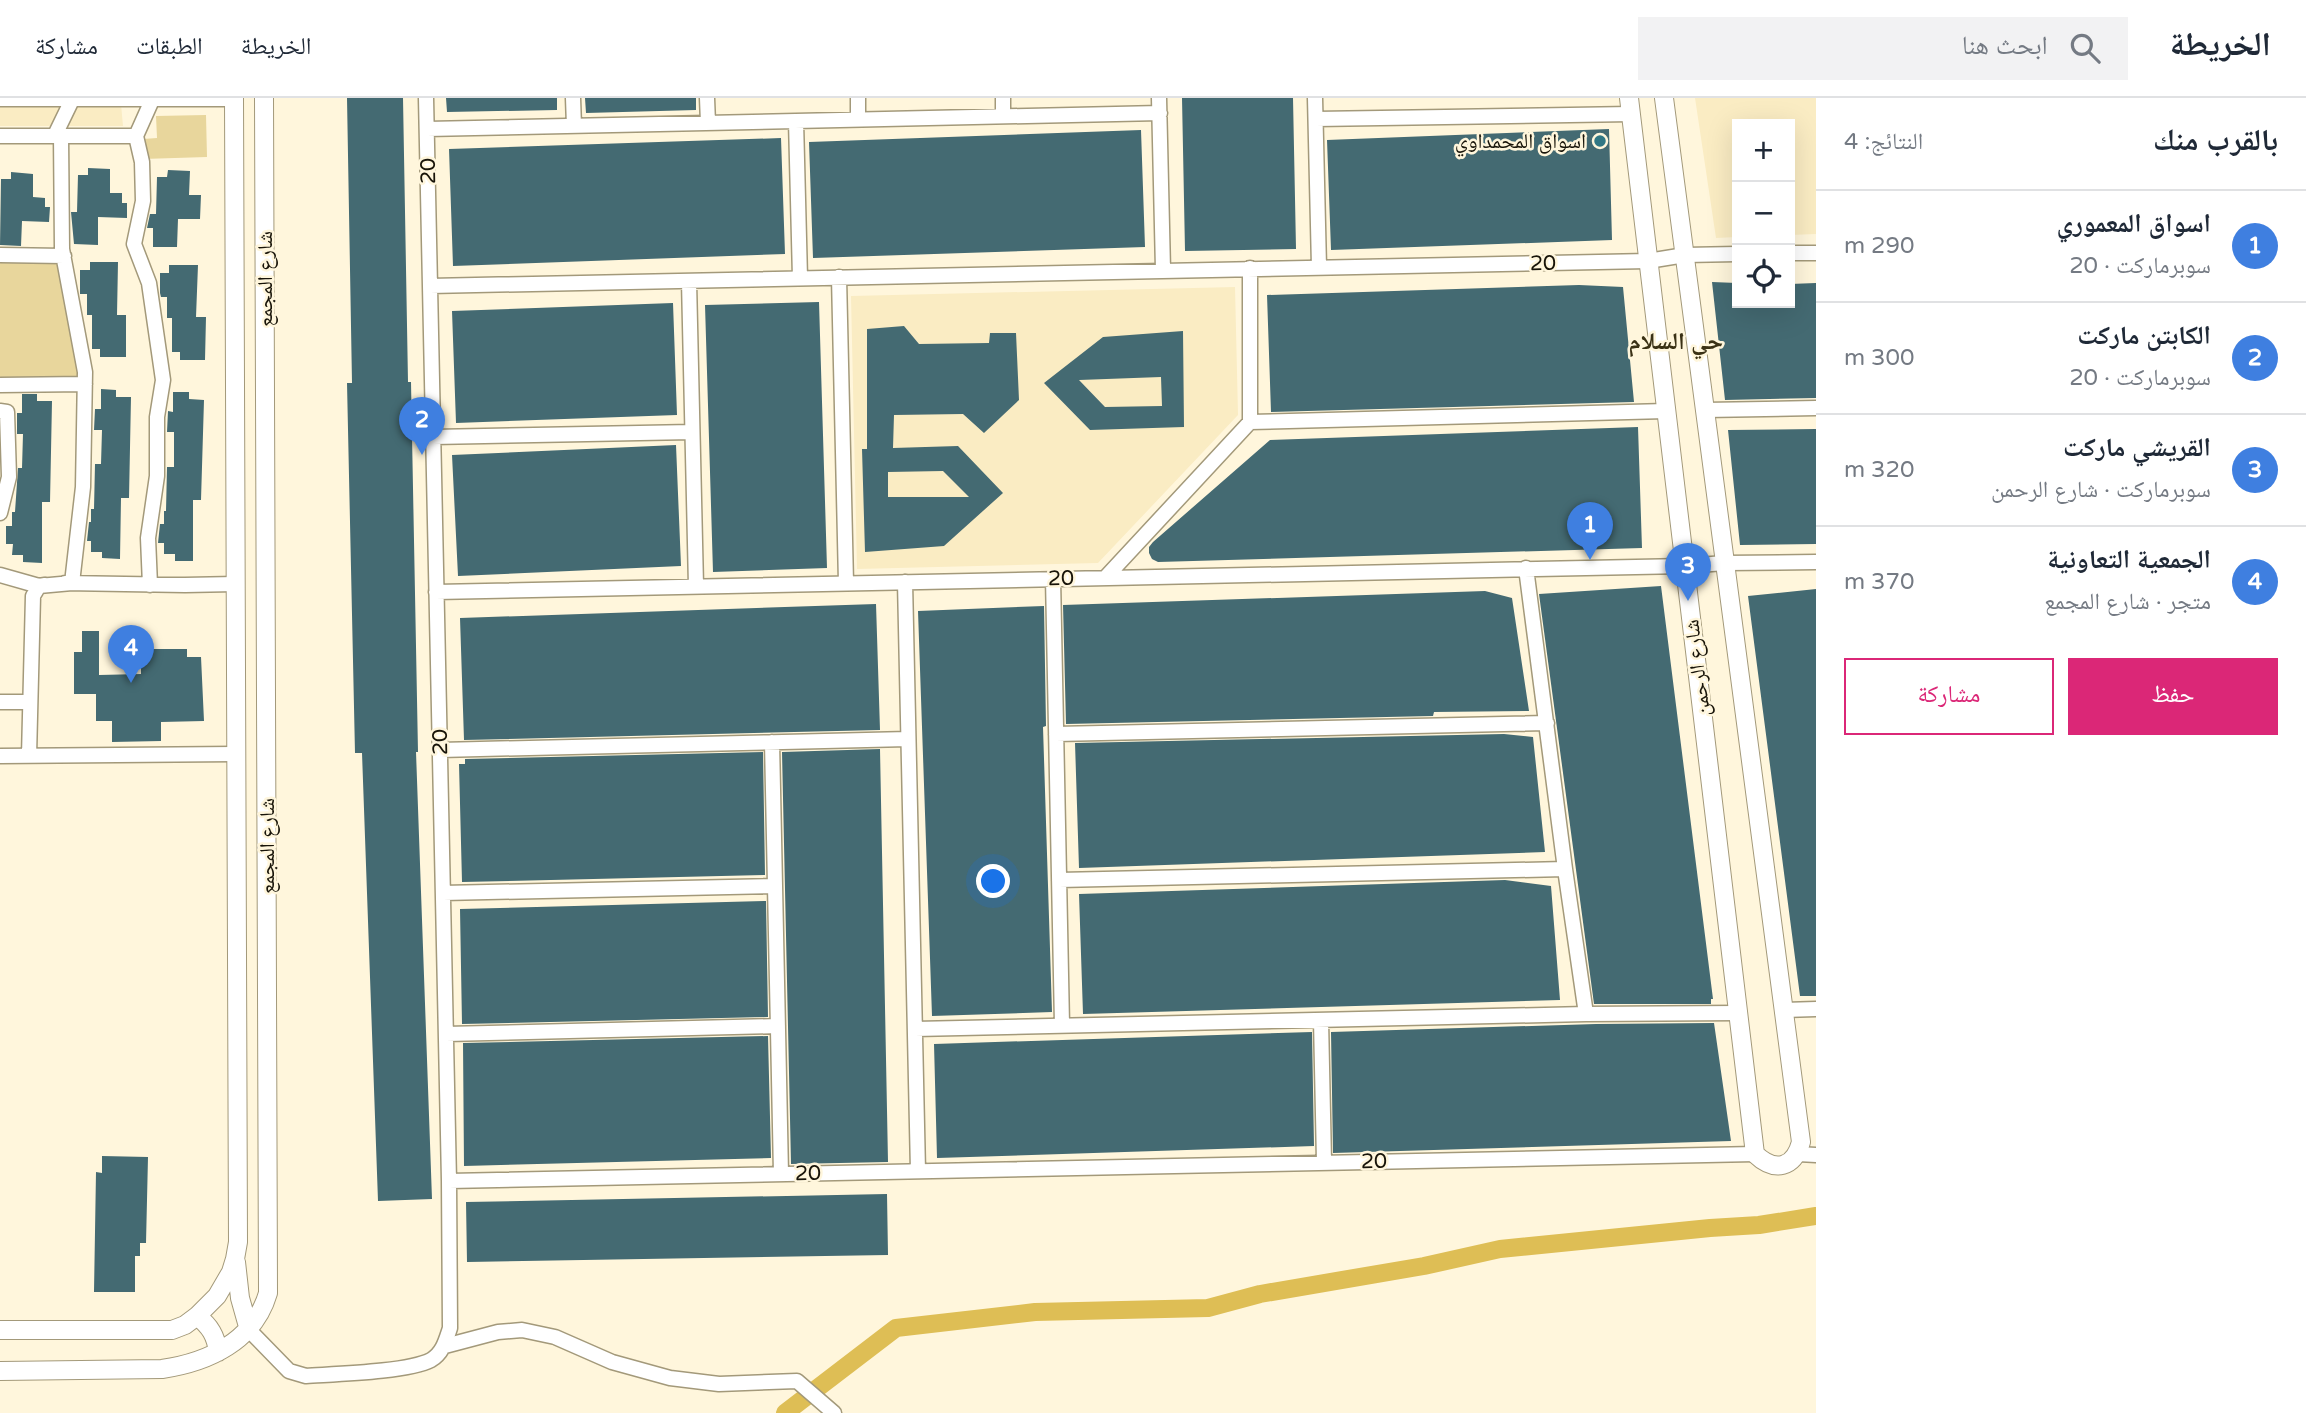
<!DOCTYPE html>
<html lang="ar">
<head>
<meta charset="utf-8">
<style>
	:root { --surface:#fff; --page:#f2f2f3; --text:#1f2937; --muted:#747a83; --line:#e0e1e3; --accent:#db2777 }
	body { margin:0; font-family:"Varela Round","Noto Naskh Arabic",sans-serif; background:var(--page); color:var(--text); direction:rtl }
	.controls { position:absolute; right:21px; top:21px; display:grid; overflow:hidden; border-radius:0px; box-shadow:0 7px 28px #0002 }
	.controls button { width:63px; height:63px; display:grid; place-items:center; padding:0; border:0; border-bottom:2px solid var(--line); background:var(--surface); color:var(--text); font:35px sans-serif }
	.you { position:absolute; left:994px; top:784px; width:24px; height:24px; margin:-18px; border:5px solid #fff; border-radius:50%; background:#1a73e8; box-shadow:0 0 0 10px #1a73e833 }
	.badge { display:grid; place-items:center; width:46px; height:46px; border-radius:50%; background:var(--accent); color:#fff; font-size:23px; font-weight:700 }
	.pin { position:absolute; translate:-50% -58px; filter:drop-shadow(0 2px 4px #0008) }
	.pin::after { content:''; position:absolute; top:37px; width:24px; height:21px; background:inherit; clip-path:polygon(0 0,100% 0,50% 100%) }
	.list { margin:0; padding:0; list-style:none }
	h2 { display:flex; justify-content:space-between; align-items:center; height:91px; margin:0; padding:0 28px; font-size:30px }
	h2 small { font-size:23px; font-weight:400; color:var(--muted) }
	.list li { display:grid; grid-template-columns:46px 1fr auto; gap:21px; align-items:center; box-sizing:border-box; height:112px; padding:0 28px; border-top:2px solid var(--line) }
	.list b { display:block; font-size:26px; white-space:nowrap }
	.list p { margin:0; font-size:23px; white-space:nowrap; color:var(--muted) }
	.list em { font-size:23px; font-style:normal; color:var(--muted) }
	.actions { display:flex; gap:14px; padding:21px 28px }
	.actions a { flex:1; padding:16px 0; border:2px solid var(--accent); border-radius:0px; text-align:center; font-size:24px; color:var(--accent) }
	.actions .main { background:var(--accent); color:#fff }
	.icon { flex:none; width:38px; height:38px; fill:none; stroke:currentColor; stroke-width:2; stroke-linecap:round; stroke-linejoin:round }
	.map { position:relative; flex:none; width:1816px; height:1315px; overflow:hidden; direction:ltr }
	header { display:flex; align-items:center; gap:42px; box-sizing:border-box; height:98px; padding:0 35px; background:var(--surface); border-bottom:2px solid var(--line) }
	header strong { font-size:33px }
	nav { display:flex; gap:38px; margin-inline-start:auto; font-size:24px }
	.search { width:490px; height:63px; background:var(--page); display:flex; align-items:center; gap:18px; box-sizing:border-box; padding:0 24px; border-radius:0px; color:var(--muted); font-size:26px }
	main { display:flex }
	aside { flex:1; background:var(--surface) }
	.map>svg:first-child { display:block }
</style>
</head>
<body>
<header>
<strong>الخريطة</strong>
<div class="search"><svg class="icon" aria-label="search" viewBox="0 0 24 24"><circle cx="10" cy="10" r="6"/><path d="M15 15l6 6"/></svg>ابحث هنا</div>
<nav><a>الخريطة</a><a>الطبقات</a><a>مشاركة</a></nav>
</header>
<main>
<aside>
<h2>بالقرب منك<small>النتائج: 4</small></h2>
<ul class="list">
<li><span class="badge" style="background:#3f7fe0">1</span><div><b>اسواق المعموري</b><p>سوبرماركت · 20</p></div><em>290 m</em></li>
<li><span class="badge" style="background:#3f7fe0">2</span><div><b>الكابتن ماركت</b><p>سوبرماركت · 20</p></div><em>300 m</em></li>
<li><span class="badge" style="background:#3f7fe0">3</span><div><b>القريشي ماركت</b><p>سوبرماركت · شارع الرحمن</p></div><em>320 m</em></li>
<li><span class="badge" style="background:#3f7fe0">4</span><div><b>الجمعية التعاونية</b><p>متجر · شارع المجمع</p></div><em>370 m</em></li>
</ul>
<div class="actions"><a class="main">حفظ</a><a>مشاركة</a></div>
</aside>
<div class="map">
<svg width="1816" height="1315" viewBox="0 0 1816 1315">
	<rect width="100%" height="100%" fill="#fff6dc"/>
	<path fill="#faecc3" d="M1695 0H1816V136L1790 137V26H1737V139L1716 140Z
		M0 6H121L123 28H0Z
		M1235 189 1238 317 1098 465 857 471 851 198Z"/>
	<path fill="#e8d69c" d="M206 17 207 59 143 61V41L157 40 156 18Z
		M0 157 64 158 85 286 0 287Z"/>
	<g fill="none" stroke-linecap="round" stroke-linejoin="round">
		<path stroke="#debe55" stroke-width="18" d="M785 1315 896 1230 1035 1214 1208 1210 1260 1196 1424 1168 1500 1151 1710 1130 1759 1127 1816 1118"/>
	</g>
	<path fill="#446a72" fill-rule="evenodd" d="M347 0H403L408 284H411L418 654H416L432 1101 378 1103 362 655H355L347 285H352Z
		M446 0H557V12L447 14Z
		M585 0H696V12L586 15Z
		M1182 0H1293L1296 151 1185 153Z
		M1609 31 1612 142 1331 152 1327 42Z
		M1141 32 1145 149 813 160 809 44Z
		M781 40 785 156 453 168 449 51Z
		M88 70 110 71V95H122V105H127V120L98 119V147L74 146 71 114H77L78 77H88Z
		M168 72 190 73 189 97H201L200 121H178L177 149H153V130H147L150 116H156L157 79H167Z
		M11 74 33 76V99L45 100V109H50L49 124 22 123 21 148 0 147 1 81H11Z
		M90 164H118L117 217H126V259H100V251H92V217H87V196H80V172H90Z
		M169 167H198L196 219H206L205 262H180V254H172V220H167V199H161L160 195V175H169Z
		M1712 184 1737 185V205H1790V186L1816 185V300L1725 302Z
		M1579 187 1623 189 1634 304 1271 314 1267 197Z
		M819 204 827 470 713 474 705 207Z
		M673 205 677 317 456 325 452 213Z
		M904 228 919 246 989 245 990 235H1016L1019 302 984 335 963 316 894 317 893 350 958 348 1003 395 944 448 865 454 862 351H867V231ZM943 373 969 399H888V374Z
		M1183 233 1184 329 1090 332 1044 285 1103 239ZM1161 279 1162 308 1105 309 1079 282Z
		M101 291 116 292V299H131L129 400H121L120 461 102 460V454H91V443H87L89 424H91V411H94L95 366H101L102 332H94L95 311H101Z
		M173 294H189V301L204 302 201 402H193V463H175V456H164V445H158L160 426H164V413H166L167 369H174V334H167L168 313 173 314Z
		M22 296H37V303H52L50 404H42V465L23 464V457H12L13 446H6V428H12V414H15L18 370H22L23 336H17V315H22Z
		M1638 329 1642 450 1158 464 1152 461 1149 455V449L1153 444 1270 342Z
		M1816 331V446L1740 447 1728 332Z
		M676 347 681 468 458 478 452 357Z
		M1661 488 1713 901H1711V906H1594L1539 496Z
		M1816 491V898H1800L1748 498Z
		M1485 493 1512 500 1529 613 1434 614 1433 618 1066 626 1063 507Z
		M876 506 880 632 464 642 460 520Z
		M1044 508 1046 628 1043 629 1052 914 932 918 918 513Z
		M82 533H99V577L141 576V551H187V559H201L204 623 161 624V643L112 644V623H96V596H74V554H82Z
		M1504 636 1533 639 1545 754 1079 770 1075 645Z
		M880 651 888 1064 791 1066 782 654Z
		M763 654 765 777 462 784 459 666H465V661Z
		M1505 782 1551 788 1560 902 1083 916 1079 796Z
		M766 803 768 919 462 926 460 811Z
		M1714 925 1731 1043 1333 1055 1331 934 1596 926Z
		M1312 934 1314 1048 937 1060 934 946Z
		M768 938 771 1060 464 1068 463 945Z
		M102 1058 148 1059 146 1145H140V1158H135V1194H94L96 1074 102 1075Z
		M887 1096 888 1157 467 1164 466 1104Z"/>
	<g fill="none" stroke-linecap="round" stroke-linejoin="round">
		<defs>
			<path id="minor" d="M573 0 574 28
				M707 0 708 25
				M858 0V22
				M1003 0V18
				M1159 0 1163 172
				M1315 0 1319 169
				M0 1H234
				M1316 21 1631 16
				M796 23 800 180
				M427 31 1160 15
				M55 37 72 2
				M0 38H136
				M1790 155H1816
				M0 157 64 158
				M839 179 846 485
				M689 183 696 488
				M430 188 1648 163 1685 157 1737 156
				M0 287 85 286
				M1705 312 1816 310
				M0 313 7 314 9 379 0 415
				M1250 324 1666 313
				M433 339 692 334
				M1526 470 1565 771 1586 916
				M0 477 39 488 72 485 83 389 85 274 62 151 61 37
				M1106 479 1250 324V170
				M1053 480 1062 927
				M905 484 918 1073
				M65 485 185 487 235 486
				M150 487 148 440 157 378V319L163 282 149 185 134 146 143 103 142 64 136 38 153 0
				M436 494 1685 468 1725 465 1816 464
				M0 604H30
				M1056 636 1547 625
				M772 644 781 1076
				M440 652 908 641
				M0 658 235 656
				M29 658 33 498 39 488 45 487
				M1059 782 1565 771
				M443 795 775 788
				M1784 912 1816 911
				M1321 922 1324 1064
				M915 931 1586 916 1738 915
				M446 936 778 928
				M1798 1056 1816 1057
				M449 1083 1755 1056
				M249 1232 289 1273 306 1278C335 1276 408 1274 431 1262 443 1255 446 1242 450 1230L449 1083 426 0
				M445 1248 498 1234 522 1232 555 1239 612 1264 670 1280 719 1286 797 1283 834 1315"/>
			<path id="tertiary" d="M1629 0 1755 1056C1775 1075 1794 1070 1801 1044L1664 0
				M236 1164 240 1200 249 1232
				M197 1218C210 1228 216 1238 218 1254
				M0 1232H172L185 1227 197 1218 217 1198 231 1174 235 1161 238 1144 234 0
				M0 1273 162 1271C209 1264 254 1243 268 1195L264 0"/>
		</defs>
		<use href="#minor" stroke="#a3997a" stroke-width="17"/>
		<use href="#tertiary" stroke="#a3997a" stroke-width="20"/>
		<use href="#minor" stroke="#fff" stroke-width="14"/>
		<use href="#tertiary" stroke="#fff" stroke-width="18"/>
	</g>
	<circle fill="#317784" stroke="#fff6dc" stroke-width="2.5" cx="1600" cy="43" r="7"/>
	<g text-anchor="middle" stroke-width="5" stroke-linejoin="round" paint-order="stroke">
		<g font-size="21" fill="#181409" stroke="#fff6dc" text-anchor="end">
			<text x="1586" y="50">اسواق المحمداوي</text>
		</g>
		<g font-size="21" fill="#181409" stroke="#fff6dc">
			<text transform="translate(428 73) rotate(-91)" y="7">20</text>
			<text transform="translate(1543 165) rotate(-1)" y="7">20</text>
			<text transform="translate(265 181) rotate(-90)" y="7">شارع المجمع</text>
			<text transform="translate(1061 480) rotate(-1)" y="7">20</text>
			<text transform="translate(1697 570) rotate(-97)" y="7">شارع الرحمن</text>
			<text transform="translate(440 644) rotate(-91)" y="7">20</text>
			<text transform="translate(267 748) rotate(-90)" y="7">شارع المجمع</text>
			<text transform="translate(1374 1063) rotate(-1)" y="7">20</text>
			<text transform="translate(808 1075) rotate(-1)" y="7">20</text>
		</g>
		<g font-size="24" font-weight="bold" fill="#3a3115" stroke="#fff6dc">
			<text x="1676" y="251">حي السلام</text>
		</g>
	</g>
</svg>
<div class="controls">
<button>+</button>
<button>−</button>
<button><svg class="icon" aria-label="locate" viewBox="0 0 24 24"><circle cx="12" cy="12" r="6"/><path d="M12 2v4M12 18v4M2 12h4M18 12h4"/></svg></button>
</div>
<div class="you"></div>
<div class="pin badge" style="left:1590px;top:462px;background:#3f7fe0">1</div>
<div class="pin badge" style="left:422px;top:357px;background:#3f7fe0">2</div>
<div class="pin badge" style="left:1688px;top:503px;background:#3f7fe0">3</div>
<div class="pin badge" style="left:131px;top:585px;background:#3f7fe0">4</div>
</div>
</main>
</body>
</html>
